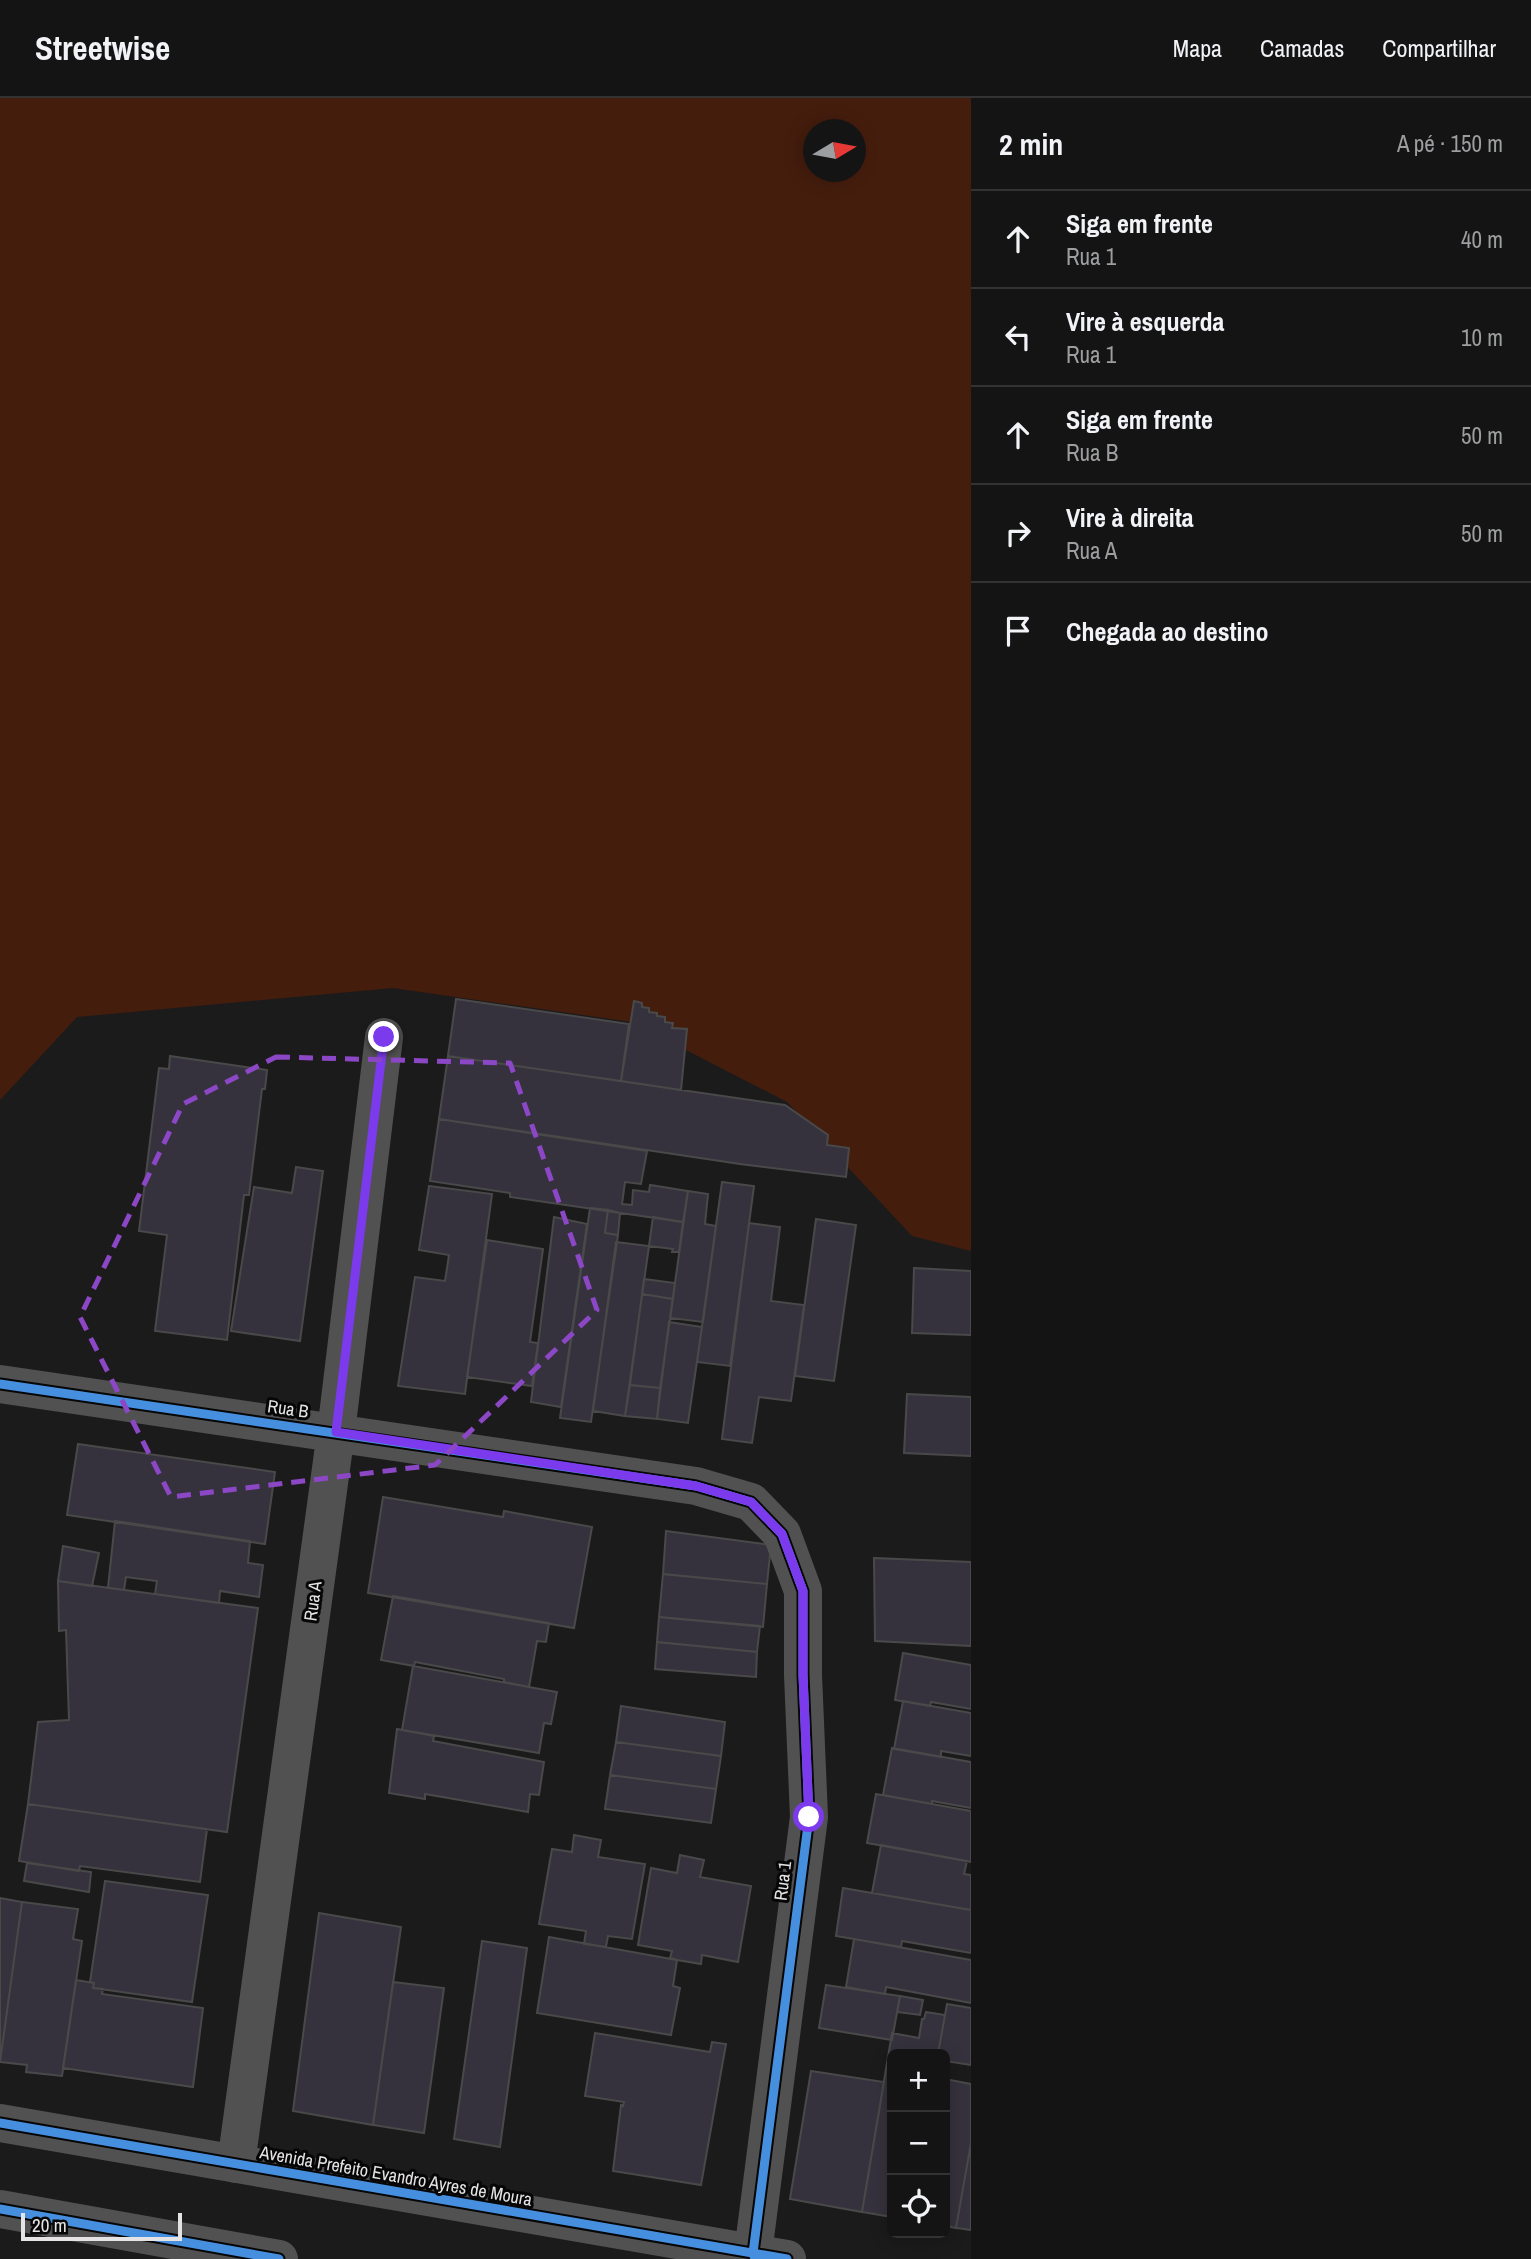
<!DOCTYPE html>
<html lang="pt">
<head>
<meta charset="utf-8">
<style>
	:root { --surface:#151415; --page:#1e1d1e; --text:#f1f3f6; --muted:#9d9ea0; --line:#343334 }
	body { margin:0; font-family:"Archivo Narrow",sans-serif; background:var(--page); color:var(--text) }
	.controls { position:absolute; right:21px; bottom:21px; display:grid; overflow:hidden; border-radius:10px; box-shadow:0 4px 18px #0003 }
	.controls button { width:63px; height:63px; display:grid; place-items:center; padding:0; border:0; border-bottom:2px solid var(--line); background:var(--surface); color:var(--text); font:35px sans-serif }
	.compass { position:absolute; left:803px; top:21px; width:63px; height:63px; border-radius:50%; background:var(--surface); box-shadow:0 4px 18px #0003; rotate:80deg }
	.scale { position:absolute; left:21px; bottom:18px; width:161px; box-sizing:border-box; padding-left:7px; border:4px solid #e5e3e4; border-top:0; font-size:19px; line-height:24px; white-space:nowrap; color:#e5e3e4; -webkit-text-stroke:5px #060606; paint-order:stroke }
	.stop { position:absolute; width:21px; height:21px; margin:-16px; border:5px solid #7c3aed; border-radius:50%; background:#fff }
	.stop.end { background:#7c3aed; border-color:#fff; box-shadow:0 2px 7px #0008 }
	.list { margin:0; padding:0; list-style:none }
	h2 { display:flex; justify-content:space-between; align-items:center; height:91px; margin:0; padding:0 28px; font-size:30px }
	h2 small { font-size:23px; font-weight:400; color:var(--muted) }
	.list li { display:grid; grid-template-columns:46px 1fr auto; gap:21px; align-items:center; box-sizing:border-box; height:98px; padding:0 28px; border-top:2px solid var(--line) }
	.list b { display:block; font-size:26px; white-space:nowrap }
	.list p { margin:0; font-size:23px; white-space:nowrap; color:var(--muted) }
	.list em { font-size:23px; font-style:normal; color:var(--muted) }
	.icon { flex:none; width:38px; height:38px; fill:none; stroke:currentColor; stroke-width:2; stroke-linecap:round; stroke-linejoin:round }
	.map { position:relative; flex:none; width:971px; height:2161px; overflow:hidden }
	header { display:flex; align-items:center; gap:42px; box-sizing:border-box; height:98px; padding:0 35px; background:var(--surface); border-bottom:2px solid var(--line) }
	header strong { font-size:33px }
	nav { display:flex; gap:38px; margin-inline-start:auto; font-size:24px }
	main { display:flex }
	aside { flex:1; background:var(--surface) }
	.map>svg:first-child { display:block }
</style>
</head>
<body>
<header>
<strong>Streetwise</strong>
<nav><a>Mapa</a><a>Camadas</a><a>Compartilhar</a></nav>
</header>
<main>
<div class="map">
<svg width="971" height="2161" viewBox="0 0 971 2161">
	<rect width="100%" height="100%" fill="#1c1b1c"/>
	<path fill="#451d0d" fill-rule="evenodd" d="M0 0H971V1153L912 1138 787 1004 632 924 393 890 77 919 0 1002ZM814 32H856V74H814Z"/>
	<path fill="#36323d" stroke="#49494a" stroke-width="2" d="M456 901 629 926 621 983 448 958Z
		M634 903 642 905V909L649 910V914L657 915V918L665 919V924L673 925 672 930 687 931 681 992 621 983Z
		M170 958 267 972 265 991H262L249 1097H244L227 1242 155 1233 167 1137 139 1133 159 970 169 971Z
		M448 958 785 1007 828 1037 827 1047 849 1050 846 1079 740 1066 439 1021Z
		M439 1021 647 1053 641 1086 625 1084 622 1106 632 1107 633 1092 649 1094 650 1087 688 1093 683 1124 510 1099V1095L430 1083Z
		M296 1069 323 1073 300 1243 231 1233 254 1089 292 1095Z
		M722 1084 754 1088 730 1268 697 1264Z
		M429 1088 492 1096 465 1296 398 1288 415 1179 445 1183 449 1157 419 1152Z
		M688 1093 708 1096 705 1126 716 1128 703 1224 670 1220Z
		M590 1110 608 1112 605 1135 618 1137 591 1324 560 1320Z
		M608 1112 620 1115 618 1137 605 1135Z
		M554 1119 587 1126 561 1309 531 1304Z
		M653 1119 683 1124 679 1154H672L673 1151 649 1148Z
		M816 1121 856 1127 834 1283 795 1278Z
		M749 1125 780 1129 771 1203 804 1207 791 1303 759 1299 752 1345 722 1341Z
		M487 1142 543 1151 530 1244 538 1245 532 1288 467 1279Z
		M616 1144 649 1148 625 1318 593 1313Z
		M914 1170 971 1173V1237L912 1235Z
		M644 1181 675 1185 673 1201 642 1196Z
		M642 1196 673 1201 660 1290 630 1287Z
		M669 1224 702 1229 688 1325 657 1321Z
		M630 1287 660 1290 657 1321 625 1318Z
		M907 1296 971 1299V1358L904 1355Z
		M78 1346 275 1374 265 1446 67 1417Z
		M383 1399 503 1419 504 1413 592 1429 574 1530 368 1495Z
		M115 1423 250 1443 248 1465 263 1467 259 1499 220 1493 219 1505 155 1496 157 1483 126 1479 124 1492 108 1490Z
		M666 1433 771 1447 767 1486 663 1476Z
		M63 1448 99 1455 92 1488 58 1483Z
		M874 1460 971 1464V1548L875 1543Z
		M663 1476 767 1486 763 1529 659 1519Z
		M58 1483 258 1510 227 1734 28 1706 38 1624 69 1622 66 1532 59 1533Z
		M393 1498 549 1525 546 1544 537 1543 529 1589 504 1584V1581L415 1564 414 1568 381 1562Z
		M659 1519 760 1528 757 1554 657 1544Z
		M657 1544 757 1554 756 1579 655 1571Z
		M903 1555 971 1567V1611L931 1604 930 1608 895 1602Z
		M413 1568 557 1594 551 1626 544 1625 539 1655 402 1632Z
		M903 1603 971 1615V1658L941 1653V1659L894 1651Z
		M621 1608 725 1624 721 1658 616 1644Z
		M397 1631 434 1638 433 1643 544 1664 539 1697 530 1696 528 1714 425 1696V1701L389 1695Z
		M616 1644 721 1658 716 1691 610 1677Z
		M892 1650 971 1664V1710L932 1703V1706L883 1697Z
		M610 1677 716 1691 711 1725 605 1711Z
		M876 1696 971 1713V1764L867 1745Z
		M28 1706 207 1731 200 1784 80 1768 79 1773 19 1763Z
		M574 1737 601 1742 598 1759 645 1766 632 1841 608 1838 606 1849 584 1846 586 1833 539 1826 552 1751 572 1754Z
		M881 1747 967 1763 964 1776 971 1777V1812L872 1795Z
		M680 1757 704 1762 700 1779 751 1788 738 1864 702 1857 701 1866 677 1862 670 1860 672 1853 638 1847 651 1770 677 1775Z
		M27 1765 91 1774 89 1794 24 1783Z
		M105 1783 208 1797 192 1904 93 1890 94 1885 90 1884Z
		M843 1790 971 1812V1855L902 1843 901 1849 836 1838Z
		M0 1800 22 1804 0 1964Z
		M22 1804 78 1811 73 1841 82 1843 62 1978 26 1974 27 1967 0 1964Z
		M319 1815 401 1829 373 2027 293 2013Z
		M549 1839 677 1862 673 1888 680 1890 671 1937 537 1915Z
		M854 1841 971 1862V1905L886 1889 885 1896 846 1889Z
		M482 1843 527 1850 500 2049 454 2041Z
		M76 1882 94 1885 93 1890 103 1891 102 1896 203 1910 193 1989 63 1970Z
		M393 1884 444 1890 424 2035 373 2027Z
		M826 1887 900 1898 892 1942 819 1930Z
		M900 1898 923 1902 920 1917 897 1914Z
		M947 1906 971 1910V1967L945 1963V1956H938Z
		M926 1914 945 1917 938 1956H892V2119L862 2114 892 1935 919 1940 922 1921H924Z
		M595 1935 710 1954 712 1944 726 1946 701 2087 613 2073 621 2007 623 2008 624 2004 585 1998Z
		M811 1973 884 1984 862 2114 790 2101Z
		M945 1981 971 1986V2045L956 2130 945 2128Z
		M971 2045V2132L956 2130Z"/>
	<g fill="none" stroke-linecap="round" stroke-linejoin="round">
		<path stroke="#525151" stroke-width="38" d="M0 1286 696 1388 751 1404 782 1436 803 1493V1577L809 1719 753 2155 755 2161
			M236 2066 336 1334 384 939"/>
		<path stroke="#525151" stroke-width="38" d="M0 2025 787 2161
			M0 2111 279 2161"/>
		<defs>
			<path id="cycleway" d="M0 1286 696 1388 751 1404 782 1436 803 1493V1577L809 1719 753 2155 755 2161
				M0 2025 787 2161
				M0 2111 279 2161"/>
		</defs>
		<use href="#cycleway" stroke="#060606" stroke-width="13"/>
		<use href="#cycleway" stroke="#468fdf" stroke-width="9"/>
	</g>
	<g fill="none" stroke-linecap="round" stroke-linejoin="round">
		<path stroke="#7c3aed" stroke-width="9" d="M384 939 336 1334 696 1388 751 1404 782 1436 803 1493V1577L809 1719"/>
	</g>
	<path fill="none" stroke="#8b47c5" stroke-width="5" stroke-dasharray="14 9" stroke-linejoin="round" d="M276 959 510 965 597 1212 435 1367 171 1399 80 1219 183 1006Z"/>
	<g text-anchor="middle" stroke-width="6" stroke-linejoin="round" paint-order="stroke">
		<g font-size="18" fill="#e5e3e4" stroke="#060606">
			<text transform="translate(288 1311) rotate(8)" y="6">Rua B</text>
			<text transform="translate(313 1503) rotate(-82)" y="6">Rua A</text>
			<text transform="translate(783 1783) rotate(-83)" y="6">Rua 1</text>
			<text transform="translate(396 2078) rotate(10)" y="6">Avenida Prefeito Evandro Ayres de Moura</text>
		</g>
	</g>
</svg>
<div class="controls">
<button>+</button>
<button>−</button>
<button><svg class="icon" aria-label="locate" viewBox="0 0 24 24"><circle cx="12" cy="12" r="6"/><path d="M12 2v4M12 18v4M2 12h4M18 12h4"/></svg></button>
</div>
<svg class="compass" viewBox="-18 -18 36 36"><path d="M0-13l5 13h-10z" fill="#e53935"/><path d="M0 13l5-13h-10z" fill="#9d9ea0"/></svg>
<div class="scale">20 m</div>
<div class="stop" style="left:809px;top:1719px"></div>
<div class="stop end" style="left:384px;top:939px"></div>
</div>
<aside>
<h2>2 min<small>A pé · 150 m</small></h2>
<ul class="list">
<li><svg class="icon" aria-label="ahead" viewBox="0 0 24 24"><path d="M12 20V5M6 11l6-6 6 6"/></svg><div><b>Siga em frente</b><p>Rua 1</p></div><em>40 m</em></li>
<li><svg class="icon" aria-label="left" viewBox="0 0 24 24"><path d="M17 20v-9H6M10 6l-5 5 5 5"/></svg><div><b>Vire à esquerda</b><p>Rua 1</p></div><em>10 m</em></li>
<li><svg class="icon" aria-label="ahead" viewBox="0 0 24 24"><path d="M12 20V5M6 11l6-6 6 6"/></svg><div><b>Siga em frente</b><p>Rua B</p></div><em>50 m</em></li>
<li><svg class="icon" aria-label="right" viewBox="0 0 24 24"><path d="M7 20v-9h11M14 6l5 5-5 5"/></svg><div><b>Vire à direita</b><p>Rua A</p></div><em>50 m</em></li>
<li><svg class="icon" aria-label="arrive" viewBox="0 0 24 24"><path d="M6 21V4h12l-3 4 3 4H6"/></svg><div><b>Chegada ao destino</b></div></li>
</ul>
</aside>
</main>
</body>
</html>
